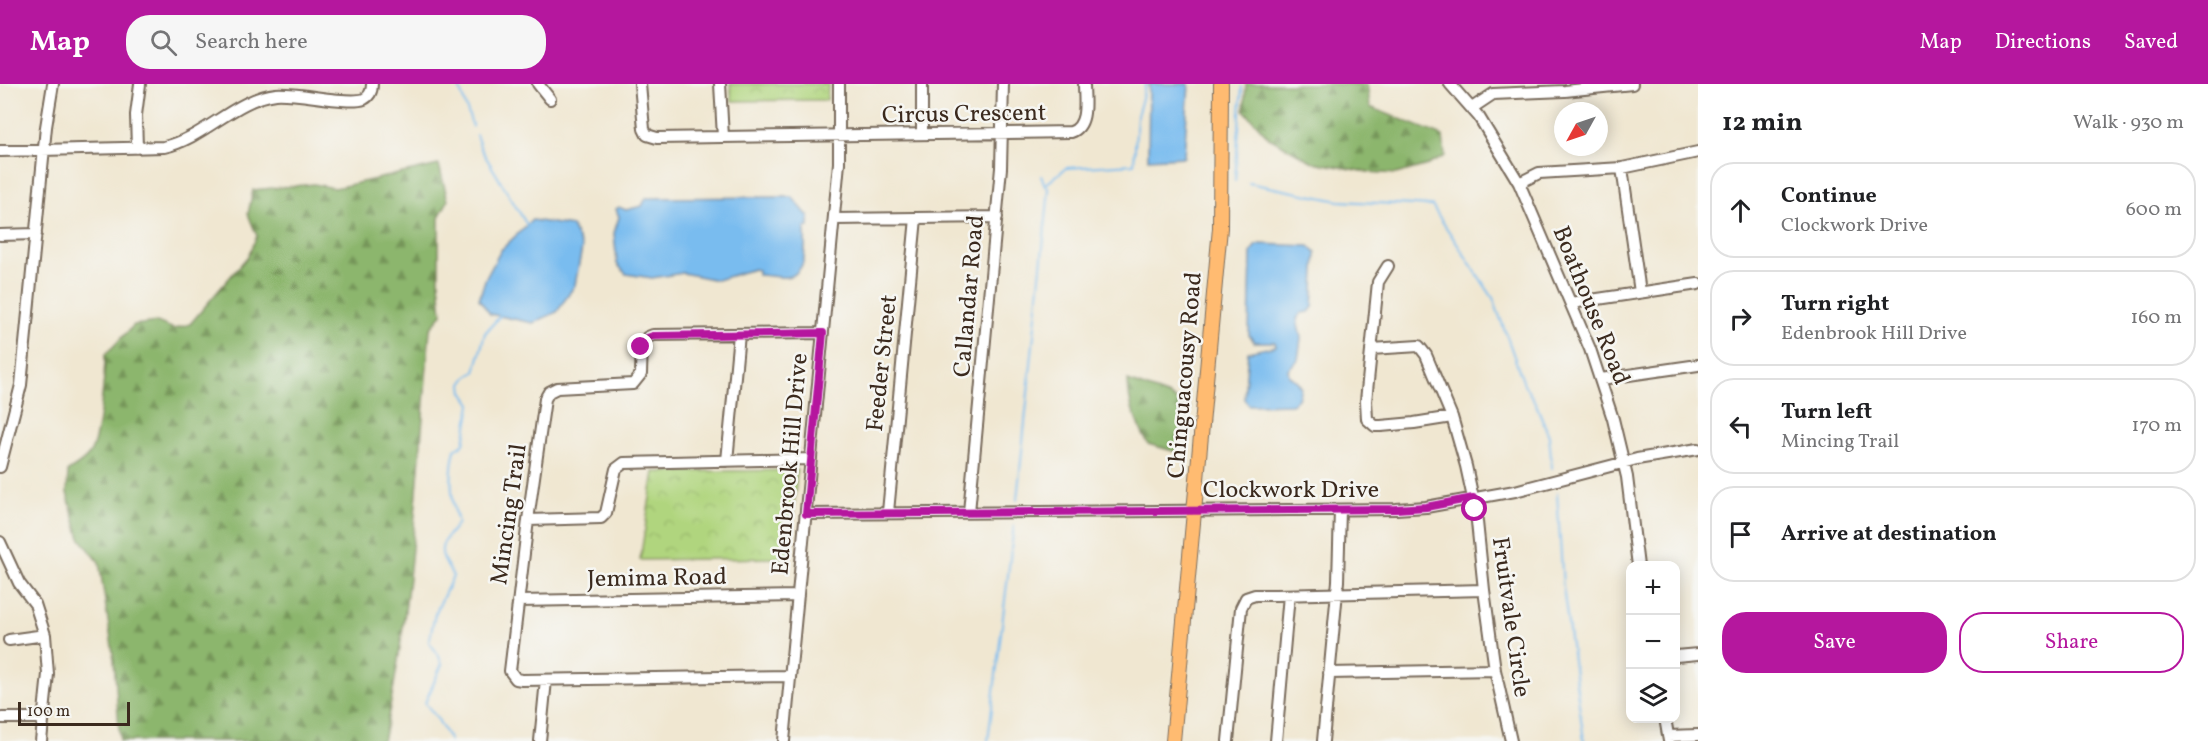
<!DOCTYPE html>
<html lang="en">
<head>
<meta charset="utf-8">
<style>
	:root { --surface:#fff; --page:#f6f6f6; --text:#202124; --muted:#757577; --line:#e0e0e0; --accent:#b5179e }
	body { margin:0; font-family:Vollkorn,serif; background:var(--page); color:var(--text) }
	.controls { position:absolute; right:18px; bottom:18px; display:grid; overflow:hidden; border-radius:12px; box-shadow:0 3px 15px #0003 }
	.controls button { width:54px; height:54px; display:grid; place-items:center; padding:0; border:0; border-bottom:2px solid var(--line); background:var(--surface); color:var(--text); font:30px sans-serif }
	.compass { position:absolute; left:1554px; top:18px; width:54px; height:54px; border-radius:50%; background:var(--surface); box-shadow:0 3px 15px #0003; rotate:230deg }
	.scale { position:absolute; left:18px; bottom:15px; width:112px; box-sizing:border-box; padding-left:6px; border:3px solid #3b2a1e; border-top:0; font-size:16px; line-height:21px; white-space:nowrap; color:#3b2a1e; -webkit-text-stroke:4px #f6f6f2; paint-order:stroke }
	.stop { position:absolute; width:18px; height:18px; margin:-14px; border:4px solid #b5179e; border-radius:50%; background:#fff }
	.stop.end { background:#b5179e; border-color:#fff; box-shadow:0 2px 6px #0008 }
	.list { margin:0; padding:0; list-style:none }
	h2 { display:flex; justify-content:space-between; align-items:center; height:78px; margin:0; padding:0 24px; font-size:26px }
	h2 small { font-size:20px; font-weight:400; color:var(--muted) }
	.list li { display:grid; grid-template-columns:39px 1fr auto; gap:18px; align-items:center; box-sizing:border-box; height:96px; margin:0 12px 12px; padding:0 12px; border:2px solid var(--line); border-radius:24px }
	.list b { display:block; font-size:22px; white-space:nowrap }
	.list p { margin:0; font-size:20px; white-space:nowrap; color:var(--muted) }
	.list em { font-size:20px; font-style:normal; color:var(--muted) }
	.actions { display:flex; gap:12px; padding:18px 24px }
	.actions a { flex:1; padding:14px 0; border:2px solid var(--accent); border-radius:24px; text-align:center; font-size:21px; color:var(--accent) }
	.actions .main { background:var(--accent); color:#fff }
	.icon { flex:none; width:33px; height:33px; fill:none; stroke:currentColor; stroke-width:2; stroke-linecap:round; stroke-linejoin:round }
	.map { position:relative; flex:none; width:1698px; height:657px; overflow:hidden }
	header { display:flex; align-items:center; gap:36px; box-sizing:border-box; height:84px; padding:0 30px; background:var(--accent); color:#fff }
	header strong { font-size:28px }
	nav { display:flex; gap:33px; margin-inline-start:auto; font-size:21px }
	.search { width:420px; height:54px; background:var(--page); display:flex; align-items:center; gap:15px; box-sizing:border-box; padding:0 21px; border-radius:24px; color:var(--muted); font-size:22px }
	main { display:flex }
	aside { flex:1; background:var(--surface) }
	.map>svg:first-child { display:block }
</style>
</head>
<body>
<header>
<strong>Map</strong>
<div class="search"><svg class="icon" aria-label="search" viewBox="0 0 24 24"><circle cx="10" cy="10" r="6"/><path d="M15 15l6 6"/></svg>Search here</div>
<nav><a>Map</a><a>Directions</a><a>Saved</a></nav>
</header>
<main>
<div class="map">
<svg width="1698" height="657" viewBox="0 0 1698 657">
	<defs>
		<pattern id="forest-firs" width="22" height="20" patternUnits="userSpaceOnUse" patternTransform="scale(1.5)"><rect width="22" height="20" fill="#8cb66d"/><path d="M5 1l3.5 6h-7zM16 11l3.5 6h-7z" fill="#749459"/></pattern>
		<pattern id="park-crowns" width="20" height="18" patternUnits="userSpaceOnUse" patternTransform="scale(1.5)"><rect width="20" height="18" fill="#b0d57e"/><path d="M2 6a3 3 0 1 1 6 0M12 15a3 3 0 1 1 6 0" fill="none" stroke="#98b76c"/></pattern>
	</defs>
	<rect width="100%" height="100%" fill="#f6f6f2"/>
	<filter id="ink" filterUnits="userSpaceOnUse"><feTurbulence type="fractalNoise" baseFrequency=".0167" numOctaves="2"/><feDisplacementMap in="SourceGraphic" scale="12" xChannelSelector="R" yChannelSelector="G"/><feConvolveMatrix kernelMatrix="1 2 1 2 8 2 1 2 1" color-interpolation-filters="sRGB"/></filter>
	<filter id="wash" filterUnits="userSpaceOnUse"><feTurbulence type="fractalNoise" baseFrequency=".008" numOctaves="4" result="noise"/><feDisplacementMap in="SourceGraphic" scale="24" xChannelSelector="R" yChannelSelector="G"/><feGaussianBlur stdDeviation="1.35" result="paint"/><feColorMatrix in="noise" values="0 0 0 0 0 0 0 0 0 0 0 0 0 0 0 0 0 1.4 0 .05"/><feComposite in="paint" operator="in"/></filter>
	<g filter="url(#wash)">
		<rect width="100%" height="100%" fill="#f0e7d1"/>
		<path fill="url(#forest-firs)" stroke="#647046" stroke-width="1.5" d="M1246 0H1367L1370 23 1443 52 1445 72 1428 81 1396 90 1367 88 1313 78 1269 54 1244 26Z
			M439 81 448 117 439 133V198L442 230 430 245C418 382 413 522 383 657H120L114 576 99 478 80 454 67 409 68 387C76 382 85 377 90 369 99 355 105 290 105 271L134 241 157 238 174 245 190 240 248 172 257 152 248 130 253 106 314 100 335 104Z
			M1128 297 1167 311 1190 323 1177 368 1148 360C1137 339 1128 321 1128 297Z"/>
		<path fill="url(#park-crowns)" stroke="#76804e" stroke-width="1.5" d="M730 0H828L827 16 732 17Z
			M797 386 790 474 640 476 654 388Z"/>
		<path fill="#79bcef" stroke="#5a7386" stroke-width="1.5" d="M1149 0H1189L1184 73 1148 75Z
			M792 113 809 133V143L805 144C805 160 809 190 786 193 778 194 767 191 758 191V186L754 185 717 196 683 189 652 194 626 190 617 180 614 149 619 133 616 125 619 123 626 126 642 122 646 114Z
			M532 136 572 142 582 164 575 201 557 228 533 239 490 230 479 215 485 196 501 166Z
			M1260 160 1309 162 1316 169 1313 223 1309 228 1301 229 1297 235 1301 254 1298 276 1288 285 1289 292 1297 297 1301 303 1298 315 1291 320 1249 321 1244 315 1248 268 1276 262 1275 258H1254L1249 251 1251 169 1255 162Z"/>
		<g fill="none" stroke-linecap="round" stroke-linejoin="round">
			<path stroke="#79bcef" stroke-width="2" d="M458 0 473 43
				M476 51 481 65 527 141
				M1235 97 1242 3
				M1249 99 1339 117 1432 122 1493 214 1524 300 1536 320 1549 352 1552 384
				M1045 101 1066 84 1134 80 1137 32 1146 0
				M1557 409 1563 503 1584 657
				M1017 416 1049 105 1045 101 1041 92
				M450 657 437 634 425 619 442 580 438 570 429 558 435 530 453 492C436 464 439 463 458 439 451 416 449 389 455 366L464 359 471 320 463 308 462 300 467 293 475 288 485 249 500 232
				M988 657 1014 441"/>
		</g>
	</g>
	<g filter="url(#ink)">
		<g fill="none" stroke-linecap="round" stroke-linejoin="round">
			<defs>
				<path id="minor" d="M538 0 550 15
					M640 0 644 45 647 51 657 54 1071 48C1089 42 1084 15 1084 0
					M720 0 723 53
					M922 0V50
					M1450 0 1479 33 1519 99 1590 265 1613 335 1627 393 1638 482
					M1472 24 1493 10 1565 7 1632 0
					M137 64 136 31 140 0
					M0 67 164 63C205 54 234 15 276 10 297 8 349 21 364 15 370 12 372 7 372 0
					M1622 84 1640 208
					M1519 99 1539 89 1622 84 1698 68
					M834 135 997 133
					M0 151 36 150
					M1388 182 1378 198 1366 317 1367 335 1375 342H1381L1414 339 1452 333
					M1571 219 1698 200
					M1371 265 1419 262 1426 271 1452 333 1466 382 1476 428 1484 506 1495 586 1511 657
					M1601 295 1698 281
					M727 377 739 250
					M0 383 21 301 46 43 53 0
					M888 428 916 134
					M969 428 1001 84 1003 0
					M806 430 1396 425 1426 423 1515 407 1637 375 1698 365
					M528 436 601 434 606 429 616 385 624 379 811 375
					M0 458 19 499 35 520 45 551 48 590 41 657
					M518 517 798 512
					M9 556 45 551
					M1676 572 1698 570
					M1329 589 1495 586
					M790 592 522 596 516 595 510 587 528 436 545 315 549 308 557 304 633 300 641 290 642 258 648 253 653 251 823 249
					M2 634H43
					M1665 634 1669 657
					M1668 652 1698 651
					M540 657 546 596
					M784 657 839 79V0
					M1228 657 1241 524 1246 514 1255 511H1276L1484 506
					M1276 657 1289 511
					M1323 657 1338 497 1340 426"/>
				<path id="major" d="M1173 657 1220 144 1221 0"/>
			</defs>
			<use href="#minor" stroke="#7a6c5d" stroke-width="14"/>
			<use href="#major" stroke="#7a6c5d" stroke-width="16"/>
			<use href="#minor" stroke="#fff" stroke-width="10"/>
			<use href="#major" stroke="#ffbb71" stroke-width="14"/>
		</g>
	</g>
	<g fill="none" stroke-linecap="round" stroke-linejoin="round" filter="url(#ink)">
		<path stroke="#b5179e" stroke-width="8" d="M641 263 644 255 653 252 823 249 806 430 1396 425 1426 423 1473 414 1475 425"/>
	</g>
	<g text-anchor="middle" stroke-width="5" stroke-linejoin="round" paint-order="stroke">
		<g font-size="24" fill="#3b2a1e" stroke="#f6f6f2">
			<text transform="translate(964 29) rotate(-1)" y="8">Circus Crescent</text>
			<text transform="translate(968 212) rotate(-85)" y="8">Callandar Road</text>
			<text transform="translate(1592 221) rotate(68)" y="8">Boathouse Road</text>
			<text transform="translate(881 279) rotate(-84)" y="8">Feeder Street</text>
			<text transform="translate(1184 291) rotate(-85)" y="8">Chinguacousy Road</text>
			<text transform="translate(789 380) rotate(-85)" y="8">Edenbrook Hill Drive</text>
			<text x="1291" y="413">Clockwork Drive</text>
			<text transform="translate(508 430) rotate(-82)" y="8">Mincing Trail</text>
			<text transform="translate(657 493) rotate(-1)" y="8">Jemima Road</text>
			<text transform="translate(1512 533) rotate(82)" y="8">Fruitvale Circle</text>
		</g>
	</g>
</svg>
<div class="controls">
<button>+</button>
<button>−</button>
<button><svg class="icon" aria-label="layers" viewBox="0 0 24 24"><path d="M12 4l9 5-9 5-9-5zM3 14l9 5 9-5"/></svg></button>
</div>
<svg class="compass" viewBox="-18 -18 36 36"><path d="M0-13l5 13h-10z" fill="#e53935"/><path d="M0 13l5-13h-10z" fill="#757577"/></svg>
<div class="scale">100 m</div>
<div class="stop" style="left:1475px;top:425px"></div>
<div class="stop end" style="left:641px;top:263px"></div>
</div>
<aside>
<h2>12 min<small>Walk · 930 m</small></h2>
<ul class="list">
<li><svg class="icon" aria-label="ahead" viewBox="0 0 24 24"><path d="M12 20V5M6 11l6-6 6 6"/></svg><div><b>Continue</b><p>Clockwork Drive</p></div><em>600 m</em></li>
<li><svg class="icon" aria-label="right" viewBox="0 0 24 24"><path d="M7 20v-9h11M14 6l5 5-5 5"/></svg><div><b>Turn right</b><p>Edenbrook Hill Drive</p></div><em>160 m</em></li>
<li><svg class="icon" aria-label="left" viewBox="0 0 24 24"><path d="M17 20v-9H6M10 6l-5 5 5 5"/></svg><div><b>Turn left</b><p>Mincing Trail</p></div><em>170 m</em></li>
<li><svg class="icon" aria-label="arrive" viewBox="0 0 24 24"><path d="M6 21V4h12l-3 4 3 4H6"/></svg><div><b>Arrive at destination</b></div></li>
</ul>
<div class="actions"><a class="main">Save</a><a>Share</a></div>
</aside>
</main>
</body>
</html>
